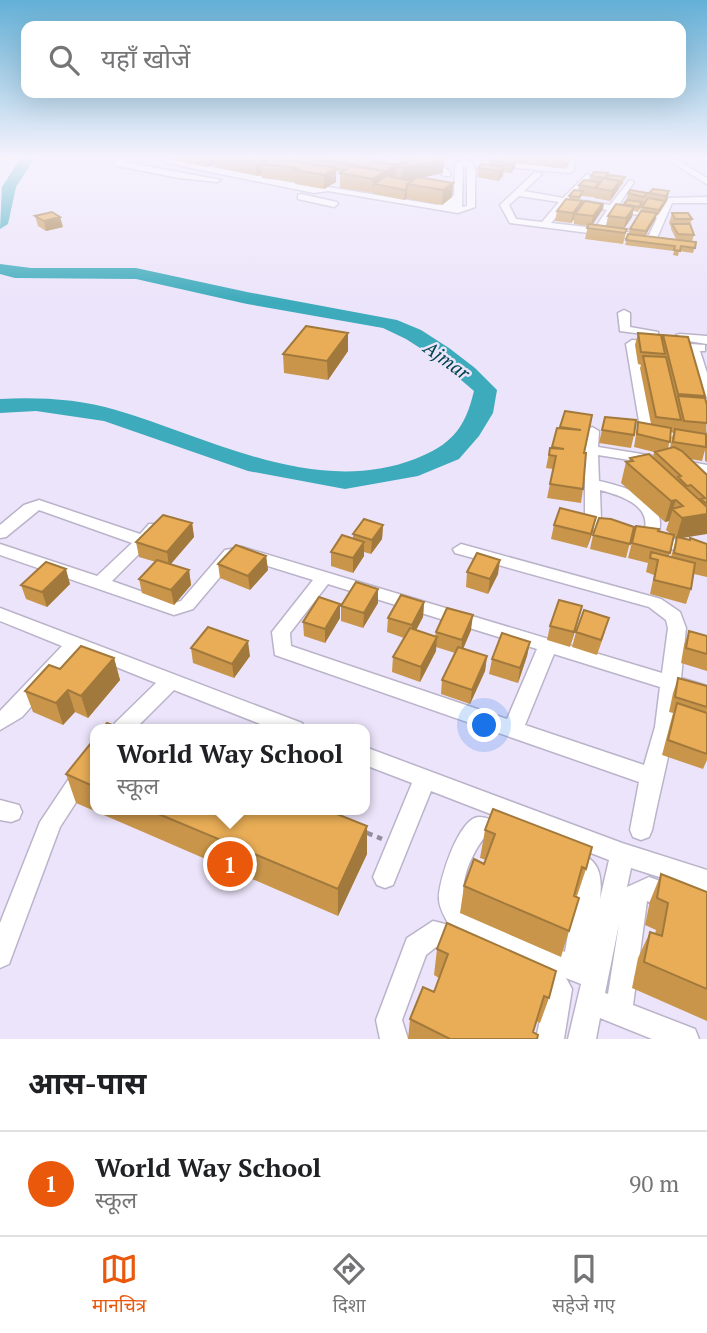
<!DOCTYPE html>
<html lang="hi">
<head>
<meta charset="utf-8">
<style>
	:root { --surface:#fff; --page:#f6f6f6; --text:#202124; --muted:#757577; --line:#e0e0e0; --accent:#ea580c }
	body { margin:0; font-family:"PT Serif","Noto Sans Devanagari",serif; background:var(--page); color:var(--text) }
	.you { position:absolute; left:485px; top:726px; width:24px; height:24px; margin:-18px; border:5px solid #fff; border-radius:50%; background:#1a73e8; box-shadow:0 0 0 10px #1a73e833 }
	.badge { display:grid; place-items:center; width:46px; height:46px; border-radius:50%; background:var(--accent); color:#fff; font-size:23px; font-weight:700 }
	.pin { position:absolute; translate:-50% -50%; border:4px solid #fff; box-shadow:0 2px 7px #0006 }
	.popup { position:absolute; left:90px; top:724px; width:280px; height:91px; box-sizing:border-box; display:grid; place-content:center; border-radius:14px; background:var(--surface); filter:drop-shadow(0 2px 5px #0005); font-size:23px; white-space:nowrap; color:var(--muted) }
	.popup b { font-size:26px; color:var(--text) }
	.popup::after { content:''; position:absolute; left:50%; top:100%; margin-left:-14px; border:14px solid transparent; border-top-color:var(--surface) }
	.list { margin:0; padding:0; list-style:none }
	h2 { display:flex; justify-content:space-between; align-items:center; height:91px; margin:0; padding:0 28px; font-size:30px }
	h2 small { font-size:23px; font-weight:400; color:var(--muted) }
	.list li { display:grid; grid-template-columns:46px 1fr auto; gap:21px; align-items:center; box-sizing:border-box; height:105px; padding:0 28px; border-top:2px solid var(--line) }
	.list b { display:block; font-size:26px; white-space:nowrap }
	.list p { margin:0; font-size:23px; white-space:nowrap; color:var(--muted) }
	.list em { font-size:23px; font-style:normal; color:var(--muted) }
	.icon { flex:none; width:38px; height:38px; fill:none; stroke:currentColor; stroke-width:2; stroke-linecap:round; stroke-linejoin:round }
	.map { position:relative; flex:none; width:707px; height:1039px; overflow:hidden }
	.search { position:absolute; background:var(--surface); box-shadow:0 7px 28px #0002; left:21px; right:21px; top:21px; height:77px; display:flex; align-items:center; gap:18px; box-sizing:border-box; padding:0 24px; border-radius:14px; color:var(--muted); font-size:26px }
	.sheet { height:196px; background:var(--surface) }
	nav { display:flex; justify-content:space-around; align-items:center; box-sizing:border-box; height:98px; border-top:2px solid var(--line); background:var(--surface); font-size:19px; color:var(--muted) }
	nav a { display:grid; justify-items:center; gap:4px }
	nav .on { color:var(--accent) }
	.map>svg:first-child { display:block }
</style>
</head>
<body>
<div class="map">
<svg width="707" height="1039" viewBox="0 0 707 1039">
	<rect width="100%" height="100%" fill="#ece4fa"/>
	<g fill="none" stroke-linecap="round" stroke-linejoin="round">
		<path fill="#3dabbb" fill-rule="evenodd" d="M18 157 34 159 16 187 8 224 0 229 2 187 20 159Z
			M0 264 31 268H136L247 292 397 320 421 330 449 348 475 368 497 390 493 413 479 436 459 459 418 476 345 489 248 471 104 421 36 411 0 413V399C38 397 79 399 116 410 211 438 315 497 415 459 451 445 465 429 474 391L434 357 406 339 383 328 247 304 136 279 15 278 0 274Z"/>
		<defs>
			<path id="minor" d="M0 157H26L0 160Z
				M121 157H130L124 162 221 180 217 182 179 178 114 165V161Z
				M172 157H182L178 160 314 187H328L438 205 446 199 427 192 431 189 454 196 455 164 464 160 472 162 475 169V207L458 213 328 191 314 193 167 163V159ZM463 165 467 169V206L462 207Z
				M499 157H507L504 162 566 168V161L561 157H570L574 160V171L570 173 499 166 495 164Z
				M663 157H672L707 178V184Z
				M439 164 450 172V176H444L434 169 423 170 419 168Z
				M535 172 542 174 524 191 563 198 587 174 591 176 571 199 610 205 630 180 634 182 618 206 659 213 665 201 669 198 707 197V203H672L657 238 652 241 510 223 500 205ZM519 196 559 202 542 222 516 219 509 205ZM567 204 607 210 595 228 551 223ZM615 211 657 218 649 235 603 229Z
				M301 194 337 202 338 204 334 207 298 199V195Z
				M624 310 630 313V327L658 332V336L620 331 618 313Z
				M680 334 707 336V344L676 339V335Z
				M632 340 705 345V351H700L707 373V397L701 393 688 350 639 348 652 427 707 433V441L641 433 626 344Z
				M592 427 599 431 598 447 660 457 662 460 655 464 598 455 599 481C626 487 670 499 658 535L707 548V558L587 528 585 524V431ZM600 490C619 495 653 505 644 532L601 521Z
				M680 460 707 465V473L675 467 673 464Z
				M39 500 140 534 149 524H161L163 528 161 532 112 581 174 603 181 601 225 550 242 547 662 673 668 628 666 620 649 607 455 553 453 549 461 544 661 599 680 612 686 628 681 678 707 686V702L679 693C674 739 661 784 652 830L649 837 641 840 633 837 630 830 639 782 275 655 272 632 313 580 242 558H236L193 609 174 615 0 555V544L97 576 132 543 39 510 6 537 0 538V525L24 505ZM328 584 537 649 507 719 291 646 290 633ZM554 654 660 687 655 727 644 765 525 725Z
				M0 608 302 723 305 729H273L174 690 135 729H112L115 723 156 683 79 652 22 717 0 730V711L62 646 0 621Z
				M95 747V773L60 827 9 964 0 968V923L40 822 88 750Z
				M365 747 622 843 707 870V892L631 868 627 887 649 877 707 898V922L647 901 633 1005 695 1029 699 1039H652L600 1018 596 1039H568L581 984 566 978 572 989 564 1039H536L545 995 528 982 524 973 530 963 474 938 471 949 462 953 436 947 426 955 402 1020 408 1039H380L376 1020 407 938 433 921 449 925C445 917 439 908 439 899 438 882 459 817 479 817 488 817 502 824 511 828L514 835 511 842 503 845 483 839C470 857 455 890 469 911L565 952 577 881C576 870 563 870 558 859L562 851 570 848C598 859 603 870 600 899L609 860 431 791 393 885 385 888 377 885 373 877 412 783 365 765ZM619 924 608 994 605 993Z
				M0 800 19 805 22 812 19 819 11 822 0 820Z"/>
		</defs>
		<use href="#minor" stroke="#bab3c9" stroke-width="3"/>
		<path stroke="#928d9c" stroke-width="4.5" stroke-dasharray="8 5" stroke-linecap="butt" d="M365 832 382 839"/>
		<use href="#minor" fill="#fff" fill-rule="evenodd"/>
	</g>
	<path fill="#c8954a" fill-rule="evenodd" d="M172 157H268V161H294V157H358L378 162 397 164H399L400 160 443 173 421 178 453 183 452 197 442 205 407 199V198L404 200 374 194V193L340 188V173L341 172 336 171V182L324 189 295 184V182L262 178V174L257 176 215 167V164L207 167 172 160Z
		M494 157H570V161L566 169 533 165 534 162 531 165 516 163 515 168 511 173 503 172V176L498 181 477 177 478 168 490 165V161Z
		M608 173 607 178 624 182 610 201 594 198V196L593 197 582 196 579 200 603 209 592 224 606 226 608 216 624 206 626 202 628 193H649L648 198 638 212 633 211 632 217 624 228 627 229 623 244 585 239 588 226 574 224V219L571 223 555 221 557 211 569 199V196L578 191 579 185 590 181 591 176Z
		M669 191 667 201 658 215H656V218L645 236 676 239 671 229V227L669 223 672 213 692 219 690 224 694 235 692 241 696 242 693 253 679 251 678 256 673 255 674 251 625 245 630 229 641 211 642 207 648 198 649 193Z
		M35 216 63 227 46 231 38 226Z
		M348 333V351L328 380 284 373 283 354Z
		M638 333 662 341 663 335 705 396 704 398 707 405 706 443 707 439V462L705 461V450L702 461 690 459 707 475V533L680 538 707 544V577L694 574 691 589 686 604 650 594 654 575 646 572 648 563 628 558 636 526 671 534 666 530 669 521 665 522 621 483 626 462H629L630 458H653L654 452 634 447 638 422 651 424 640 368 641 365 638 364 635 345ZM671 432 673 433 670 448 668 449ZM673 537 676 539 671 557 669 556Z
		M565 411 584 453 583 489 581 503 547 498 553 469 546 468 550 448H552L557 428H560Z
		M605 417 634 435 631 448 599 443Z
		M192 523 194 537 171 564 189 570 191 585 174 605 142 593 139 579 156 562 139 557 136 542Z
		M383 525 382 539 371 554 364 552V556L353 573 331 566V552L353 539V534Z
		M554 525 593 531 587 548 551 539Z
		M634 527 626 558 590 549 593 535Z
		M266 556 268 570 250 590 220 578 218 564Z
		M467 572 498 574 488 594 466 587Z
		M70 584 47 607 26 599 21 585Z
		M424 602 423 617 416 630 435 636 436 632 471 630 463 649 487 656 485 671 470 704 441 694 442 680 455 653 436 647V651L420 682 392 672 393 657 404 638 387 632 388 618Z
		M378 603 363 628 341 621V606Z
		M340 604V618L325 643 304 636 303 622Z
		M578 621 570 647 547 640 550 626Z
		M689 631 707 636V671L681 663 684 645Z
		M576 632H605L597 655 572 647Z
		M530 642 527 656 518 683 489 674 492 659Z
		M191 648 250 656 234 678 193 663Z
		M114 658 120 680 88 718 75 712 63 725 33 712 25 691 60 669Z
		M678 678 707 686V760L703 769 662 755 673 713 669 712 673 693Z
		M95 738V810H327L367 854 338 916 76 803 66 774Z
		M485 830 586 869 577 896 574 895 569 931 561 957 460 913 464 886 484 864 486 860 480 858Z
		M661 874 707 892V1021L632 988 638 958 650 932 655 934 656 930 645 925 650 901Z
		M437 949 549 998 540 1023 536 1021 533 1032 537 1039H408L410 1019 434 992 439 978 434 975Z"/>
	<path fill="#a2793c" d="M206 157H214L215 164 207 167Z
		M268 157V165L261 164 262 174 257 176 256 162Z
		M567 157H570V161L566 169Z
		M444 159 443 173 402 182V168Z
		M516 159 515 168 511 173 512 164Z
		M396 165V174L385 180 374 184 373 193V179Z
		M504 167 503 176 498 181 499 171Z
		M336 168V182L324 189V175Z
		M620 181 618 190 610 201 612 191Z
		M453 183 452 197 442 205 443 190Z
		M407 188V198L404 200 405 190Z
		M669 191 667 201 658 215 659 210 664 202 666 196Z
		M582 201H585L575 214 574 219 571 223 573 213Z
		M602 204H604L603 209 591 227 593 216Z
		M634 207 632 217 624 229 626 218Z
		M657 213 656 218 645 236 646 231Z
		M60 217 63 227 46 231 44 221Z
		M348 333V351L328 380 327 361Z
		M676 500 669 521 665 522 671 501Z
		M707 514V534L676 539 682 518Z
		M596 517 593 531 587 548 591 534Z
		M192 523 194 537 169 566 167 552Z
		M383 525 382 539 371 554 372 540Z
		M364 542V556L353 573V558Z
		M266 556 268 570 250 590 248 576Z
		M500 560 498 574 488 594 490 579Z
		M66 569 70 584 47 607 42 592Z
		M189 570 191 585 174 605 171 590Z
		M378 589V603L363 628 364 613Z
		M424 602 423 617 411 640 412 625Z
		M340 604V618L325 643V629Z
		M582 606 578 621 570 647 574 632Z
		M473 615 471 630 461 654 462 640Z
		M437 637 436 651 420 682 421 667Z
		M248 641 250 656 234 678 232 664Z
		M530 642 527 656 518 683 520 668Z
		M487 656 485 671 470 704 472 690Z
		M114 658 120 680 88 718 81 696Z
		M68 690 75 712 63 725 56 703Z
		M367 826V854L338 916V889Z"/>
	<path fill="#e8ad56" stroke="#a2793c" stroke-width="2" d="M231 157H267L256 162Z
		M308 157H358L378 160 375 162 397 164 385 171Z
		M418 157H438L444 159 402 168 396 165 406 163 400 160Z
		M494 157H502L516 159 512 164 490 161Z
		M273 158 336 168 324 175 294 170 297 168 261 164Z
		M482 164 504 167 499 171 478 168Z
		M352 166 385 171 373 179 340 173Z
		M594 172 608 173 605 178 591 176Z
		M609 175 625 177 619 185 620 181 606 179Z
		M386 176 412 181 407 184V188L405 190 374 184Z
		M418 177 453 183 443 190 407 184Z
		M604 178 620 181 612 191 596 188Z
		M584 180 599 182 595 188 579 185Z
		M653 189 669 191 666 196 649 193Z
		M574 190 583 191 579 197 569 196Z
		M630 190 647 193 644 197 628 193Z
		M648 198 665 201 659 210 642 207Z
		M566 199 582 201 573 213 557 211Z
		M627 200 642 202 639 207 624 204Z
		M585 201 602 204 593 216 575 214Z
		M616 204 634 207 626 218 608 216Z
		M641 211 657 213 646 231 630 229Z
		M52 212 60 217 44 221 35 216Z
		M672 213H688L692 219H675Z
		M589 224 627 229 625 233 587 228Z
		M672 224H690L694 235 678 234Z
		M628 234 696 242 695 248 681 246 680 251 674 250 675 246 626 240Z
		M306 326 348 333 327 361 283 354Z
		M638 333 661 335 665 354 641 352Z
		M663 335 688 337 705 396 678 394Z
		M643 356 666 357 681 420 656 417Z
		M678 396 705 398 707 405V423L684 421Z
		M565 411 592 415 584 453H586L583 489 550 484 556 456 549 455 550 448 564 449 552 447 557 428 581 430 560 427Z
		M605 417 636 420 634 435 602 430Z
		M638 422 671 428 670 442 637 434Z
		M675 429 706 434V447L673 442Z
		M674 447 682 451 707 475V504L701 499 705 498 691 485 687 486 678 477 681 476 655 452Z
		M649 454 707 507V514L682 518 672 509 683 506 676 500 671 501 626 462 633 461 630 458Z
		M560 508 596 517 591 534 554 525Z
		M163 515 192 523 167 552 136 542Z
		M599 518 611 519 634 527 630 544 593 535Z
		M364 519 383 525 372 540 353 534Z
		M636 526 659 529 658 531 674 535 670 553 632 543Z
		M342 535 364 542 353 558 331 552Z
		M677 537 690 540V538L707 544V561L674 553Z
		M236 545 266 556 248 576 218 564Z
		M651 552 695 563 691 589 654 580 658 560 650 558Z
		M477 553 500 560 490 579 467 572Z
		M157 560 189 570 171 590 139 579Z
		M46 562 66 569 42 592 21 585Z
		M356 582 378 589 364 613 341 606Z
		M401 595 424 602 412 625 388 618Z
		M319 597 340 604 325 629 303 622Z
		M559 600 582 606 574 632 550 626Z
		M447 608 473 615 462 640 436 632Z
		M584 610 609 618 601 640 576 632Z
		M208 627 248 641 232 664 191 648Z
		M410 628 437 637 421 667 393 657Z
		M689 631 707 636V654L686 648Z
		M502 633 530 642 520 668 492 659Z
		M81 646 114 658 81 696 68 690 56 703 25 691 49 665 60 669Z
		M458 647 487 656 472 690 442 680Z
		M678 678 707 686V707L675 697Z
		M677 703 707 713V754L668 740Z
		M107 723 122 729H102Z
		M95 738V787L66 774Z
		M493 809 592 847 586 869 582 867 574 896 579 898 569 931 464 886 474 859 484 864 495 834 485 830Z
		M149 810H327L367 826 338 889Z
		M661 874 707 892V989L644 962 650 932 662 936 668 903 657 898Z
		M447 923 556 971 549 998 544 996 533 1032 538 1035 537 1039H450L410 1019 423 987 434 992 448 954 437 949Z"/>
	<linearGradient id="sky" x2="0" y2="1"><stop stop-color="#63b0d6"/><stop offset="0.52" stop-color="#f6f3fd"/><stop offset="1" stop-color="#f6f3fd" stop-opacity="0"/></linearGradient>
	<rect width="707" height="302" fill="url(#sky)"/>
	<g text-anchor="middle" stroke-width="5" stroke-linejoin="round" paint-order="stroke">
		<g font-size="19" font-style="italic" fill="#00444d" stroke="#ece4fa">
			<text transform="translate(447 360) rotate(36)" y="7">Ajmar</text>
		</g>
	</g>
</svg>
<div class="you"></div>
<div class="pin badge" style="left:230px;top:864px">1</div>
<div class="popup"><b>World Way School</b>स्कूल</div>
<div class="search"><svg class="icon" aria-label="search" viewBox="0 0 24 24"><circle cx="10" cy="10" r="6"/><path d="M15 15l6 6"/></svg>यहाँ खोजें</div>
</div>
<section class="sheet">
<h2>आस-पास<small></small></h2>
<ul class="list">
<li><span class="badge">1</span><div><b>World Way School</b><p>स्कूल</p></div><em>90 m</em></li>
</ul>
</section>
<nav>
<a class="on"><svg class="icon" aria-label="map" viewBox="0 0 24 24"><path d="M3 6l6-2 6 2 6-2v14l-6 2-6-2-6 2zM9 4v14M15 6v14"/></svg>मानचित्र</a>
<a><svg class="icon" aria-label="directions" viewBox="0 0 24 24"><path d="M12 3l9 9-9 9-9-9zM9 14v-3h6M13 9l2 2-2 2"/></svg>दिशा</a>
<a><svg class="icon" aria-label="saved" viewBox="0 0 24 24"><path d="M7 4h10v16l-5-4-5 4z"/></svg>सहेजे गए</a>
</nav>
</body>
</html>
